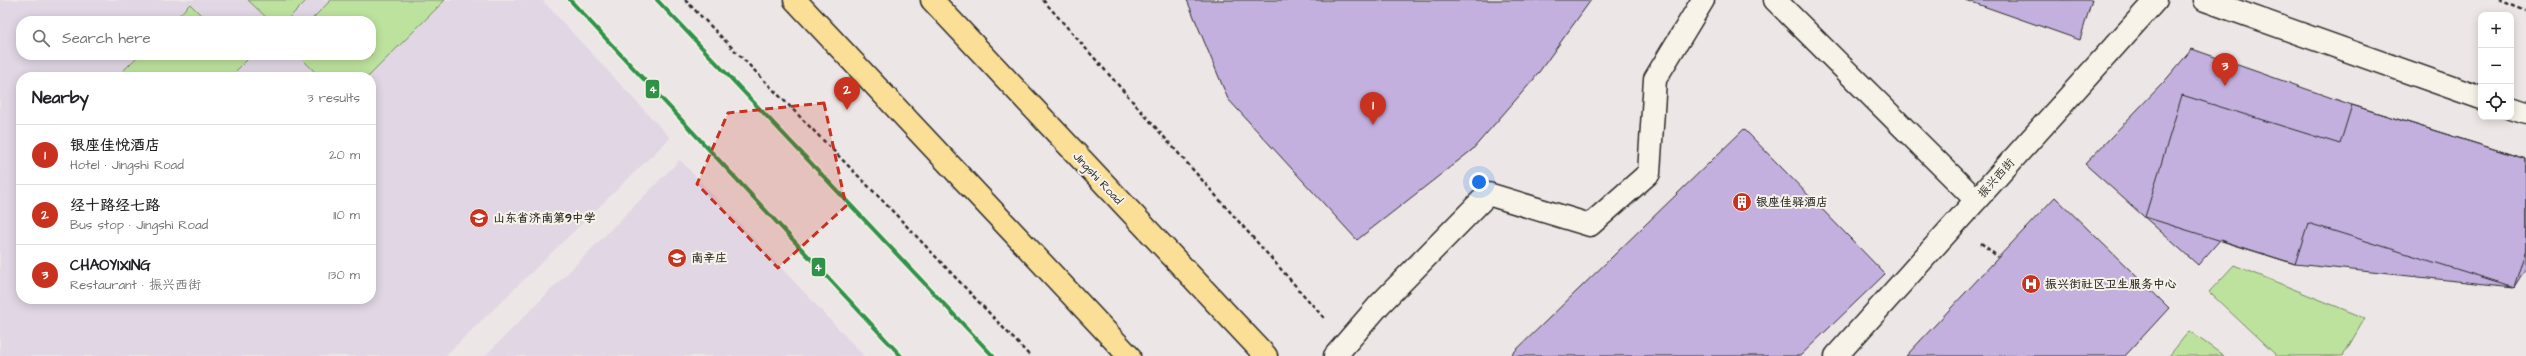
<!DOCTYPE html>
<html lang="en">
<head>
<meta charset="utf-8">
<style>
	:root { --surface:#fff; --page:#f2f2f2; --text:#202124; --muted:#757577; --line:#e0e0e0; --accent:#c8321e }
	body { margin:0; font-family:"Architects Daughter","LXGW WenKai TC",sans-serif; background:var(--page); color:var(--text) }
	.controls { position:absolute; right:12px; top:12px; display:grid; overflow:hidden; border-radius:8px; box-shadow:0 2px 10px #0003 }
	.controls button { width:36px; height:36px; display:grid; place-items:center; padding:0; border:0; border-bottom:1px solid var(--line); background:var(--surface); color:var(--text); font:20px sans-serif }
	.you { position:absolute; left:1479px; top:182px; width:14px; height:14px; margin:-10px; border:3px solid #fff; border-radius:50%; background:#1a73e8; box-shadow:0 0 0 6px #1a73e833 }
	.badge { display:grid; place-items:center; width:26px; height:26px; border-radius:50%; background:var(--accent); color:#fff; font-size:13px; font-weight:700 }
	.pin { position:absolute; translate:-50% -33px; filter:drop-shadow(0 1px 2px #0008) }
	.pin::after { content:''; position:absolute; top:21px; width:14px; height:12px; background:inherit; clip-path:polygon(0 0,100% 0,50% 100%) }
	.list { margin:0; padding:0; list-style:none }
	h2 { display:flex; justify-content:space-between; align-items:center; height:52px; margin:0; padding:0 16px; font-size:17px }
	h2 small { font-size:13px; font-weight:400; color:var(--muted) }
	.list li { display:grid; grid-template-columns:26px 1fr auto; gap:12px; align-items:center; box-sizing:border-box; height:60px; padding:0 16px; border-top:1px solid var(--line) }
	.list b { display:block; font-size:15px; white-space:nowrap }
	.list p { margin:0; font-size:13px; white-space:nowrap; color:var(--muted) }
	.list em { font-size:13px; font-style:normal; color:var(--muted) }
	.icon { flex:none; width:22px; height:22px; fill:none; stroke:currentColor; stroke-width:2; stroke-linecap:round; stroke-linejoin:round }
	.map { position:relative; flex:none; width:2526px; height:356px; overflow:hidden }
	.search { position:absolute; background:var(--surface); box-shadow:0 2px 10px #0003; left:16px; top:16px; width:360px; height:44px; display:flex; align-items:center; gap:10px; box-sizing:border-box; padding:0 14px; border-radius:16px; color:var(--muted); font-size:15px }
	.panel { position:absolute; background:var(--surface); box-shadow:0 2px 10px #0003; left:16px; top:72px; width:360px; height:232px; border-radius:16px }
	.map>svg:first-child { display:block }
</style>
</head>
<body>
<div class="map">
<svg width="2526" height="356" viewBox="0 0 2526 356">
	<rect width="100%" height="100%" fill="#ede6e6"/>
	<filter id="ink" filterUnits="userSpaceOnUse"><feTurbulence type="fractalNoise" baseFrequency=".025" numOctaves="2"/><feDisplacementMap in="SourceGraphic" scale="8" xChannelSelector="R" yChannelSelector="G"/><feConvolveMatrix kernelMatrix="1 2 1 2 8 2 1 2 1" color-interpolation-filters="sRGB"/></filter>
	<g filter="url(#ink)">
		<path fill="#e0d6e4" fill-rule="evenodd" d="M0 0H542L670 138 445 356H0ZM21 21H371V55H21ZM21 77H371V299H21Z
			M680 160 864 356H485Z"/>
		<path fill="#bde29d" stroke="#748664" d="M248 0H307L286 21H270Z
			M331 0H445L368 77H320L298 55H371V21H310Z
			M190 4 207 21H173Z
			M139 55H242L247 60 230 77H117Z
			M2234 265 2365 318 2343 356H2277L2209 292Z
			M2189 331 2224 356H2169Z"/>
		<path fill="#c3b0df" stroke="#2b2b2b" d="M1187 0H1591L1534 79 1472 150 1357 240 1228 99Z
			M1966 0H2092L2080 40Z
			M2192 49 2352 105 2526 159V268L2514 287 2295 264 2220 240 2198 265 2085 164 2163 83Z
			M2182 95 2340 144 2352 105 2526 159V249L2514 287 2308 223 2295 264 2145 217Z
			M1744 129 1885 274 1800 356H1510Z
			M2055 197 2169 308 2125 356H1906Z"/>
		<g fill="none" stroke-linecap="round" stroke-linejoin="round">
			<defs>
				<path id="service" d="M1775 0 1976 200
					M2205 0 2481 98
					M2511 108 2526 113
					M1335 356 1380 304 1488 194 1590 225 1649 173 1655 79 1703 0"/>
				<path id="minor" d="M1836 356 2156 0"/>
				<path id="trunk" d="M795 0 1129 356
					M932 0 1266 356"/>
			</defs>
			<use href="#service" stroke="#2b2b2b" stroke-width="25"/>
			<use href="#minor" stroke="#2b2b2b" stroke-width="25"/>
			<use href="#trunk" stroke="#2b2b2b" stroke-width="25"/>
			<path stroke="#2b2b2b" stroke-width="2.5" stroke-dasharray="4 3" stroke-linecap="butt" d="M685 0 881 199 1030 356
				M1043 0 1324 318
				M2499 0 2526 11
				M1981 243 1998 257"/>
			<use href="#service" stroke="#f7f3e8" stroke-width="22"/>
			<use href="#minor" stroke="#f7f3e8" stroke-width="22"/>
			<use href="#trunk" stroke="#fbdf96" stroke-width="22"/>
			<defs>
				<path id="metro-1" d="M570 0 901 356
					M657 0 993 356"/>
			</defs>
			<use href="#metro-1" stroke="#f7f3e8" stroke-width="7"/>
			<use href="#metro-1" stroke="#2f9248" stroke-width="4"/>
		</g>
	</g>
	<path fill="#c8321e" fill-opacity="0.2" stroke="#c8321e" stroke-width="3" stroke-dasharray="8 5" stroke-linejoin="round" d="M824 103 846 206 778 268 697 184 728 113Z"/>
	<defs>
		<symbol id="building-disc" viewBox="-11 -11 22 22"><circle r="9.5" fill="#c8321e" stroke="#f7f3e8"/><path d="M-4-6H4V6H1V3H-1V6H-4ZM-2.5-4.3h1.7v1.8h-1.7ZM.8-4.3h1.7v1.8H.8ZM-2.5-1h1.7V.8h-1.7ZM.8-1h1.7V.8H.8Z" fill="#fff"/></symbol>
		<symbol id="school-disc" viewBox="-11 -11 22 22"><circle r="9.5" fill="#c8321e" stroke="#f7f3e8"/><path d="M0-5L7-2L0 1L-7-2ZM-4 1L0 2.5L4 1V4Q0 6-4 4Z" fill="#fff"/></symbol>
		<symbol id="hospital-disc" viewBox="-11 -11 22 22"><circle r="9.5" fill="#c8321e" stroke="#f7f3e8"/><path d="M-5-5h3v3.5h4V-5h3V5h-3V1.5h-4V5h-3Z" fill="#fff"/></symbol>
	</defs>
	<g fill-rule="evenodd">
		<use href="#building-disc" x="1731" y="191" width="22" height="22"/>
		<use href="#school-disc" x="468" y="207" width="22" height="22"/>
		<use href="#school-disc" x="666" y="247" width="22" height="22"/>
		<use href="#hospital-disc" x="2020" y="273" width="22" height="22"/>
	</g>
	<g text-anchor="middle" stroke-width="4" stroke-linejoin="round" paint-order="stroke">
		<g font-size="12" fill="#2b2b2b" stroke="#f7f3e8">
			<text transform="translate(1098 178) rotate(47)" y="4">Jingshi Road</text>
			<text transform="translate(1996 178) rotate(-48)" y="4">振兴西街</text>
		</g>
		<g font-size="12" font-weight="bold" fill="#2b2b2b" stroke="#f7f3e8" text-anchor="start">
			<text x="1756" y="206">银座佳驿酒店</text>
			<text x="493" y="222">山东省济南第9中学</text>
			<text x="691" y="262">南辛庄</text>
			<text x="2045" y="288">振兴街社区卫生服务中心</text>
		</g>
	</g>
	<g stroke="#f7f3e8" stroke-width="1.5">
		<rect x="645" y="79" width="15" height="20" rx="4" fill="#2f9248"/>
		<rect x="811" y="257" width="15" height="20" rx="4" fill="#2f9248"/>
	</g>
	<g font-size="11" text-anchor="middle" font-weight="bold" fill="#fff">
		<text x="653" y="93">4</text>
		<text x="818" y="271">4</text>
	</g>
</svg>
<div class="controls">
<button>+</button>
<button>−</button>
<button><svg class="icon" aria-label="locate" viewBox="0 0 24 24"><circle cx="12" cy="12" r="6"/><path d="M12 2v4M12 18v4M2 12h4M18 12h4"/></svg></button>
</div>
<div class="you"></div>
<div class="pin badge" style="left:1373px;top:125px">1</div>
<div class="pin badge" style="left:847px;top:110px">2</div>
<div class="pin badge" style="left:2225px;top:86px">3</div>
<div class="search"><svg class="icon" aria-label="search" viewBox="0 0 24 24"><circle cx="10" cy="10" r="6"/><path d="M15 15l6 6"/></svg>Search here</div>
<section class="panel">
<h2>Nearby<small>3 results</small></h2>
<ul class="list">
<li><span class="badge">1</span><div><b>银座佳悦酒店</b><p>Hotel · Jingshi Road</p></div><em>20 m</em></li>
<li><span class="badge">2</span><div><b>经十路经七路</b><p>Bus stop · Jingshi Road</p></div><em>110 m</em></li>
<li><span class="badge">3</span><div><b>CHAOYIXING</b><p>Restaurant · 振兴西街</p></div><em>130 m</em></li>
</ul>
</section>
</div>
</body>
</html>
